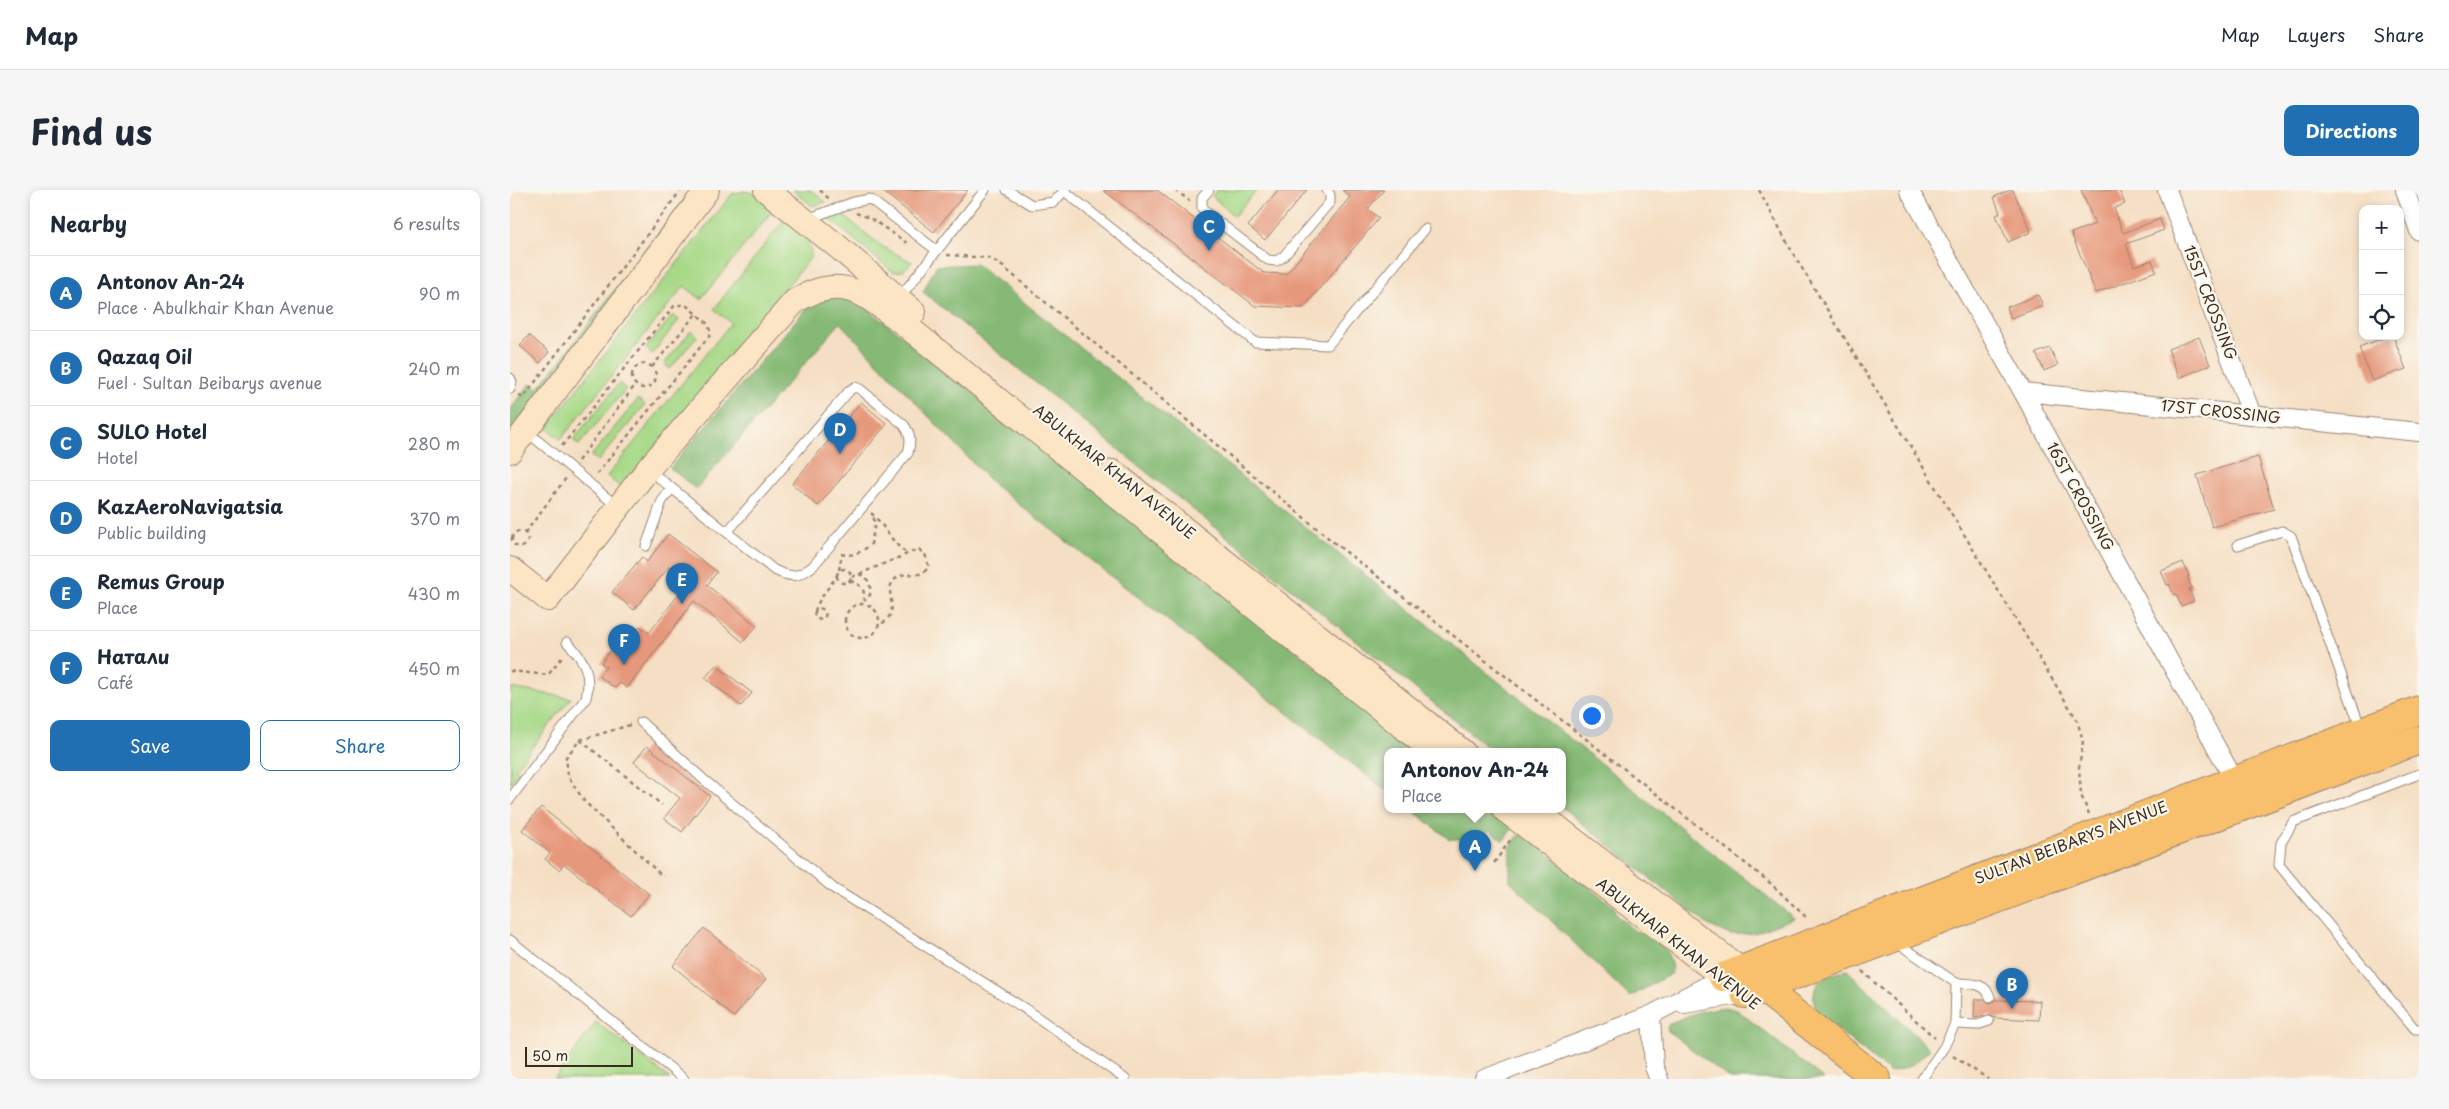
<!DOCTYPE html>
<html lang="en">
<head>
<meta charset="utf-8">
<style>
	:root { --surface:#fff; --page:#f6f6f7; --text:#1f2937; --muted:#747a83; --line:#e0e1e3; --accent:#1f6fb2 }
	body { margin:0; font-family:"Playpen Sans",sans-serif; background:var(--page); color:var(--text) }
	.controls { position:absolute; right:15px; top:15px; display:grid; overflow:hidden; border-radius:10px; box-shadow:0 2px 8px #0003 }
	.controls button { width:45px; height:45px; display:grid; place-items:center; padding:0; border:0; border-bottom:1px solid var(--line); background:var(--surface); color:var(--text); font:25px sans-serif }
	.scale { position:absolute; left:15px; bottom:12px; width:108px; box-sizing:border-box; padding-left:5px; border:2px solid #3b2a1e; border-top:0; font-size:14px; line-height:18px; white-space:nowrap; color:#3b2a1e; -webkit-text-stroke:4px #fbf7ec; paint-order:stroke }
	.you { position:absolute; left:1081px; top:525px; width:18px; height:18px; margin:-12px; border:4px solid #fff; border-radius:50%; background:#1a73e8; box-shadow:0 0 0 8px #1a73e833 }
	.badge { display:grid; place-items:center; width:32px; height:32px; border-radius:50%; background:var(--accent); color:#fff; font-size:16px; font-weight:700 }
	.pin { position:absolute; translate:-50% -41px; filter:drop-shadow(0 1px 2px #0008) }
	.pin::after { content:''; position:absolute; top:26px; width:18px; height:15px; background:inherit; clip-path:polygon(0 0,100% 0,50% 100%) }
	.popup { position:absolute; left:874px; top:558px; width:182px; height:65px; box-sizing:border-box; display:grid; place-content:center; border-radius:10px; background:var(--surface); filter:drop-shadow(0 1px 4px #0005); font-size:16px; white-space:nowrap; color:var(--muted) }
	.popup b { font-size:19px; color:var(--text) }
	.popup::after { content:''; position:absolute; left:50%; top:100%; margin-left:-10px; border:10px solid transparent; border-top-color:var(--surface) }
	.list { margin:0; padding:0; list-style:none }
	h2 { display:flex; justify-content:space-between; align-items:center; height:65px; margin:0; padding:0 20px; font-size:21px }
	h2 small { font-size:16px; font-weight:400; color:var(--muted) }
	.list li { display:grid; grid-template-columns:32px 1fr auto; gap:15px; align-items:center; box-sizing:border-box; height:75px; padding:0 20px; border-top:1px solid var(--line) }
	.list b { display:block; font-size:19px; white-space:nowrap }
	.list p { margin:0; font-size:16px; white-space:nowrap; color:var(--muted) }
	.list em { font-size:16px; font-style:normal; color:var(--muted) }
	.actions { display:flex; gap:10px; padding:15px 20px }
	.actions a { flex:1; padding:11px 0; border:1px solid var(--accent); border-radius:10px; text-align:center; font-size:18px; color:var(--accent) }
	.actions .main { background:var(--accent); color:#fff }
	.icon { flex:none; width:28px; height:28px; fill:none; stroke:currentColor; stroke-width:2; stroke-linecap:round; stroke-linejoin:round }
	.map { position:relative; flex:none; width:1909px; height:889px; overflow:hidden; border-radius:10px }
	header { display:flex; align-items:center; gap:30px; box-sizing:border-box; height:70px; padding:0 25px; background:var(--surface); border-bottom:1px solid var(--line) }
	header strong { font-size:24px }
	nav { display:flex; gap:28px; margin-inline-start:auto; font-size:18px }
	.intro { display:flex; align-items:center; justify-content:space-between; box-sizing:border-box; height:120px; padding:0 30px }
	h1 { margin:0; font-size:35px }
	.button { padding:12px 22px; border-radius:10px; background:var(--accent); color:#fff; font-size:18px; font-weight:700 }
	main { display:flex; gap:30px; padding:0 30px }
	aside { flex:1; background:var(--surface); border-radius:10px; box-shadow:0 2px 8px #0003 }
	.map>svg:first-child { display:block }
</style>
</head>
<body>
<header>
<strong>Map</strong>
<nav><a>Map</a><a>Layers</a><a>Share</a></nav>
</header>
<div class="intro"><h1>Find us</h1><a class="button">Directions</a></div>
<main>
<aside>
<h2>Nearby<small>6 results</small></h2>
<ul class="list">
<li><span class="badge">A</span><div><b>Antonov An-24</b><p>Place · Abulkhair Khan Avenue</p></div><em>90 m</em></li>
<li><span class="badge">B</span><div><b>Qazaq Oil</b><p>Fuel · Sultan Beibarys avenue</p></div><em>240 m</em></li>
<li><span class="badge">C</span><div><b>SULO Hotel</b><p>Hotel</p></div><em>280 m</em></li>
<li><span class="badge">D</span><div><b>KazAeroNavigatsia</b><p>Public building</p></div><em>370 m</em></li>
<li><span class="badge">E</span><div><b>Remus Group</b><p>Place</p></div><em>430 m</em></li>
<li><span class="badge">F</span><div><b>Натали</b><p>Café</p></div><em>450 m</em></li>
</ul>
<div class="actions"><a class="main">Save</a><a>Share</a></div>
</aside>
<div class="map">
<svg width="1909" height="889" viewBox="0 0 1909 889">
	<rect width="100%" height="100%" fill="#fbf7ec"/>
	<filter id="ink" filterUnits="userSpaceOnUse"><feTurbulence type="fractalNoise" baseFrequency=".02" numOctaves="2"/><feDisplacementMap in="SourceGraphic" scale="10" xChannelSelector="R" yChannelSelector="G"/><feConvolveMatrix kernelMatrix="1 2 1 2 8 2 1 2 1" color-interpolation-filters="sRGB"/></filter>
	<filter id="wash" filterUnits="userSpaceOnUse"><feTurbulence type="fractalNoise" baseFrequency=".0096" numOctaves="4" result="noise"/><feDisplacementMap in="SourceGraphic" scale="20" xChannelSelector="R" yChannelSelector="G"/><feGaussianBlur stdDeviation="1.12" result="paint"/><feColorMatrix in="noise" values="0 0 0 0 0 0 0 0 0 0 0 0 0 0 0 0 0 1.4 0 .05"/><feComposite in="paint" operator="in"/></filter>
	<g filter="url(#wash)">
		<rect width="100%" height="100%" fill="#f5dfc4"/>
		<path fill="#a7d988" stroke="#718253" d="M283 0H301L316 12 302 16Z
			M707 0H747L724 26 702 6Z
			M234 1 243 3 264 19 191 109 174 96 51 249 36 238 222 4Z
			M330 23 373 57 402 72 393 81 383 82 317 27Z
			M275 29C289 40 301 48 301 67L111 298 97 286 221 133 204 119Z
			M163 125 169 130 142 164 136 158Z
			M181 141 187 146 160 179 154 174Z
			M109 193 116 199 69 255 63 250Z
			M128 209 135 215 88 271 81 266Z
			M1 498 61 508 5 579 9 582 0 594Z
			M86 832 160 889H44Z"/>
		<path fill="#85b974" stroke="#607249" d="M182 0H189L0 244V220L20 194 28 199Z
			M466 74 1284 728 1245 743 1220 745 1198 735 1053 618 1052 562H984L413 102 426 76Z
			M329 104 362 122 912 562H878L877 601 484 295 330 133 186 299 160 278 300 114Z
			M902 620H984L1004 636 993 651 980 640 972 649H939Z
			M1011 642 1104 717 1106 725 1126 742H1135C1152 756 1161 760 1162 783L1120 807 1000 691V658Z
			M1337 780 1420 859C1407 872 1398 880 1379 882L1306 822C1298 792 1312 787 1337 780Z
			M1215 817 1227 820 1314 889H1220L1158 841 1157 837 1160 833 1191 821Z"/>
		<g id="blocks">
			<path fill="#e6987c" d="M371 0H458L424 42Z
				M593 0H647L754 83 776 84 840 7 832 0H874L858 19 869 28 793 118 745 116Z
				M768 0H797L755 50 738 36Z
				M1500 0H1503L1521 42 1498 52 1486 25 1490 23 1484 7Z
				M1571 0H1609L1615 14 1604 18 1613 43 1650 29 1654 40 1616 54 1624 76 1642 70 1646 81 1586 103 1561 43 1585 34Z
				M1528 105 1533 116 1501 128 1497 117Z
				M19 145 39 162 30 173 10 156Z
				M1879 146H1883L1896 179 1862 191 1849 157Z
				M1689 147 1700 175 1669 188 1658 159Z
				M1540 158 1548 175 1534 181 1526 163Z
				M351 212 377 234 308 316 282 294Z
				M1748 267 1764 319 1702 337 1687 285Z
				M158 344 207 382 197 395 247 436 233 452 184 411 117 498 110 493 105 498 89 486 96 477 91 473 100 461 106 465 130 436 139 443 178 392 159 377 124 420 102 402 132 367 137 372Z
				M1673 372 1679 386 1677 387 1682 398 1679 399 1684 411 1671 416 1666 404 1664 405 1659 394 1657 395 1651 381Z
				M206 475 242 503 231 516 195 488Z
				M137 556 200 606 172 642 154 628 170 608 124 572Z
				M31 617 139 704 121 726 54 674 49 680 35 669 40 663 12 640Z
				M194 738 256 789 224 827 163 776Z
				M1465 809H1474L1480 813 1486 810 1530 811 1529 830 1485 828 1480 825 1464 828Z"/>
		</g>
	</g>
	<g filter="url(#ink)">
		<use href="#blocks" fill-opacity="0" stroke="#988471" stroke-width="1"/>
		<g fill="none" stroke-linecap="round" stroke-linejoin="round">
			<defs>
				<path id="lane" d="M497 0 522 15 544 12 553 2
					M553 0 745 152 818 155 915 39
					M699 0 692 8V18L697 23 758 70 766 71 773 67 820 12V5L817 0
					M297 29 344 12 360 9 426 60
					M390 107 475 0
					M0 188 2 192 0 199
					M16 241 108 317
					M139 280 264 380C281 388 288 388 303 376L398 263C401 252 401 244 394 235L350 199 345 197 340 200 217 342
					M1728 355 1772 341 1781 346 1851 539
					M136 356 152 311 162 298
					M131 532 193 589 323 698 517 820 615 889
					M1909 584 1783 632 1771 653 1769 675 1905 839H1909
					M0 609 76 508C82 484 74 469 57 452
					M0 750 174 889
					M1386 752 1446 793 1445 834 1434 857 1412 889
					M1446 793C1460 794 1475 792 1480 807
					M1445 834 1467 835 1479 831"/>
				<path id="street" d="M1399 0 1513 202 1729 599
					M1657 0 1742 225
					M1895 0 1909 41
					M1513 202 1909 242
					M1174 814 1235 804
					M1141 825 1144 877 1149 889
					M974 889 1141 825 1213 787"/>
				<path id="secondary" d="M256 0 327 56 404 122
					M0 261 197 0
					M603 282 953 562
					M0 379 38 409 138 279 285 111C331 84 352 102 389 130L924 562
					M995 620 1213 787
					M1025 620 1231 780"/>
				<path id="primary" d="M1213 787 1909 520
					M1239 787 1367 889
					M1235 804 1909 550"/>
			</defs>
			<use href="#lane" stroke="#988471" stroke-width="11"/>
			<use href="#street" stroke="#988471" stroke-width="20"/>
			<use href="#secondary" stroke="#988471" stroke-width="26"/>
			<use href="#primary" stroke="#988471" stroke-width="30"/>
			<path stroke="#988471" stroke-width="2.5" stroke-dasharray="4 4" stroke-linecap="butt" d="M310 0 319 9
				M665 0 680 11
				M1249 0 1284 65 1567 530 1573 551 1569 578 1571 605 1579 624
				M346 23 360 28 397 53
				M437 65 480 68 492 76 822 351 1258 691 1297 728
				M122 186a12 12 0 1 1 24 0a12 12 0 1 1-24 0Z
				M142 177 186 124
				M9 205 13 208 171 0
				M52 256 165 115H176L198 134 201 144 86 285
				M68 271 126 194
				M361 323C375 335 381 353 398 364
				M2 349a8 8 0 1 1 16 0a8 8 0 1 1-16 0Z
				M15 343 56 288
				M331 364C343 367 352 362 361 354L365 334 363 325
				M327 386a7 7 0 1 1 14 0a7 7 0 1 1-14 0Z
				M329 380 332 364
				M349 384C359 388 361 394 360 405L354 411
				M342 387 402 362 409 360 415 364 419 377 413 383C405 386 397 382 390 386 366 398 397 421 369 435
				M340 391C348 393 356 399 354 409
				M335 431a17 17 0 1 1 34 0a17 17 0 1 1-34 0Z
				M304.5 424a5.5 5.5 0 1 1 11 0a5.5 5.5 0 1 1-11 0Z
				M305 421C308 409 320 397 327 385
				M0 481 38 485 54 465
				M120 535 70 550 56 567 58 586 74 611 153 687
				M70 550 152 615
				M984 673 1001 649
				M1352 781 1425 848
				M1443 866 1478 889"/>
			<use href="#lane" stroke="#fff" stroke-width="9"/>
			<use href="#street" stroke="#fff" stroke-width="18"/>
			<use href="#secondary" stroke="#fce5c4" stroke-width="24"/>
			<use href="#primary" stroke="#f8bf6c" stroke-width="28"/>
		</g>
	</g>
	<g text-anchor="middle" stroke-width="4.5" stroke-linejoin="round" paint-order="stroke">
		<g font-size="15" fill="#3b2a1e" stroke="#fbf7ec">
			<text transform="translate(1700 113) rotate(69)" y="5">15ST CROSSING</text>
			<text transform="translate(1711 222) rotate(6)" y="5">17ST CROSSING</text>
			<text transform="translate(604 282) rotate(39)" y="5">ABULKHAIR KHAN AVENUE</text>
			<text transform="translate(1570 307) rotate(61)" y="5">16ST CROSSING</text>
			<text transform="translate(1561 653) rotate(-21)" y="5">SULTAN BEIBARYS AVENUE</text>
			<text transform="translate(1168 754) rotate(38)" y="5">ABULKHAIR KHAN AVENUE</text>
		</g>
	</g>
</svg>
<div class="controls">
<button>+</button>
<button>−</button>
<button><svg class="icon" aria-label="locate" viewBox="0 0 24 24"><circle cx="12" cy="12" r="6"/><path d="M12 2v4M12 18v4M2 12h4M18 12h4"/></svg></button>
</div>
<div class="scale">50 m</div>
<div class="you"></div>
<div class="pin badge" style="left:965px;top:681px">A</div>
<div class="popup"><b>Antonov An-24</b>Place</div>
<div class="pin badge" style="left:1502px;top:819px">B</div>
<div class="pin badge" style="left:699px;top:61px">C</div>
<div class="pin badge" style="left:330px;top:264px">D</div>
<div class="pin badge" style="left:172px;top:414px">E</div>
<div class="pin badge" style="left:114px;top:475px">F</div>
</div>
</main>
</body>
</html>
